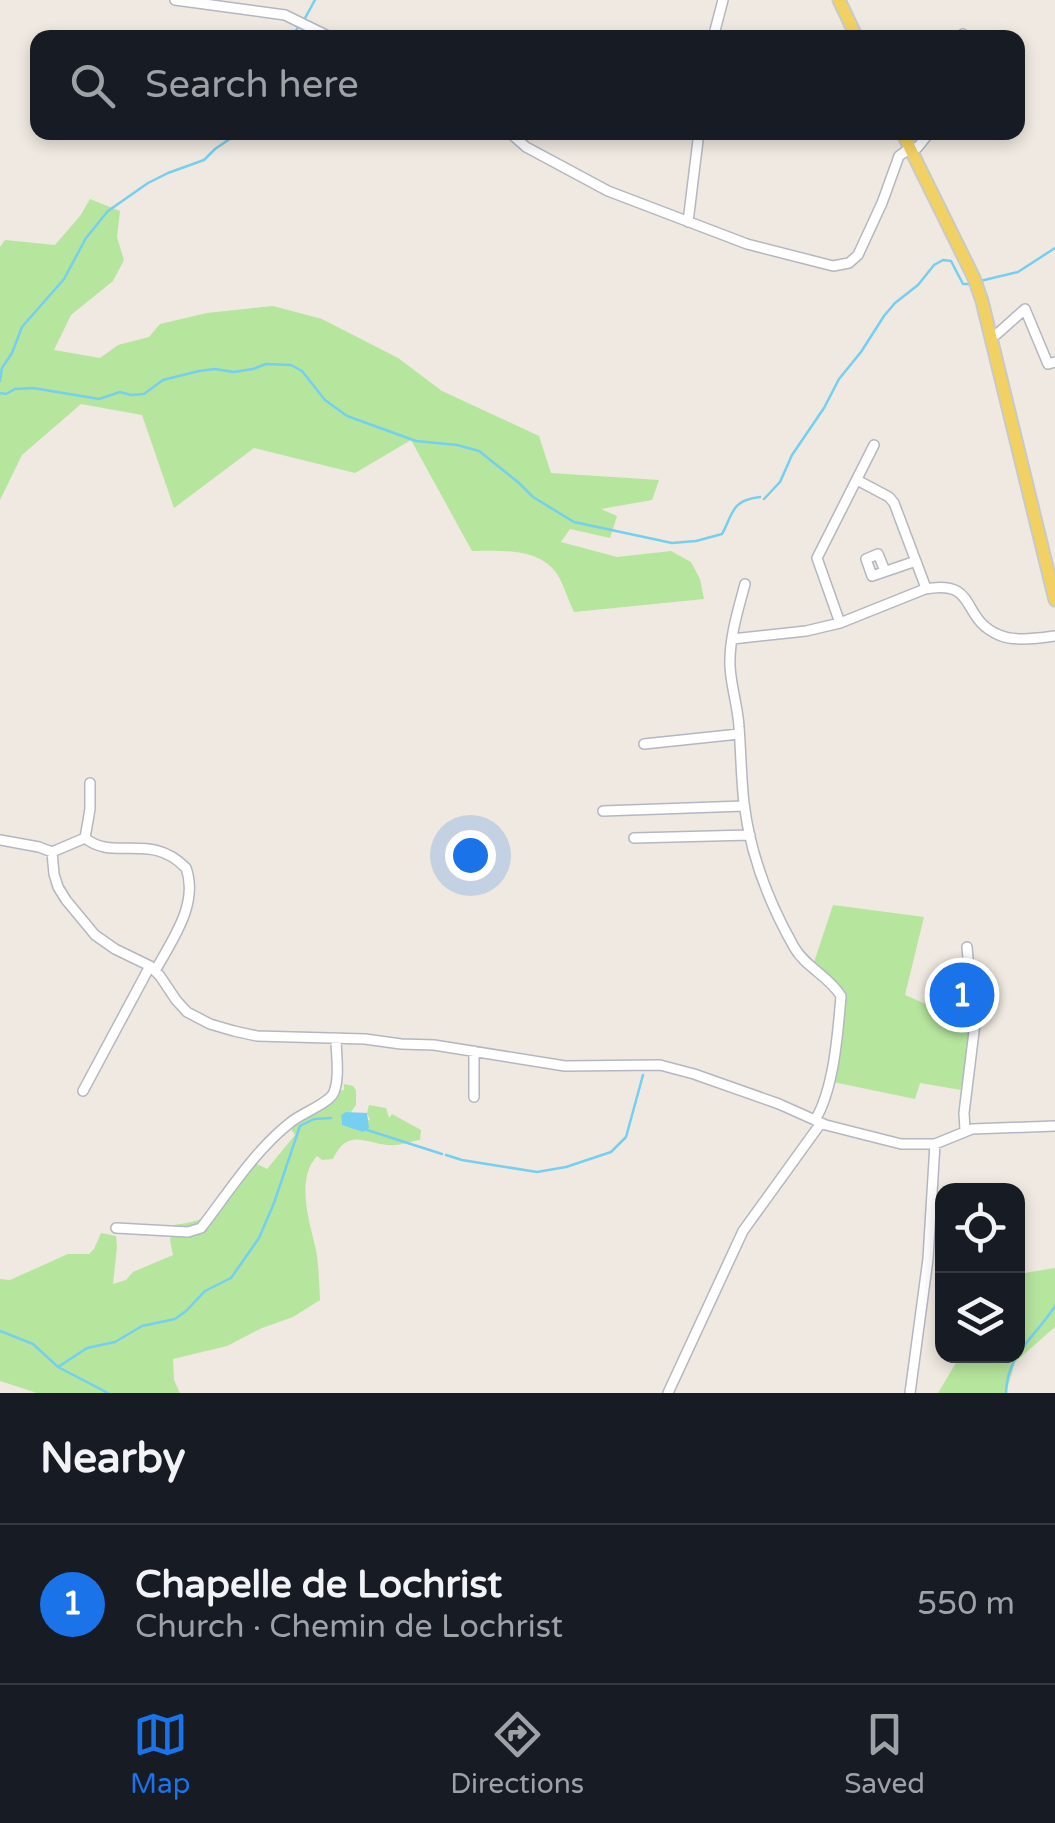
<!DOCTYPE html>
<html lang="en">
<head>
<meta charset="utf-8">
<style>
	:root { --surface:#171b24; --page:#20242c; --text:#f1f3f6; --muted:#9ea1a6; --line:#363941; --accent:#1a73e8 }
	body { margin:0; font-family:"Varela Round",sans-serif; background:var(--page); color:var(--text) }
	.controls { position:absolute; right:30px; bottom:30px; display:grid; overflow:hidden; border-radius:20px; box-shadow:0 5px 15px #0003 }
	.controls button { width:90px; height:90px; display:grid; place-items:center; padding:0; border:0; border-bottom:2px solid var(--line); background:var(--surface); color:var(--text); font:50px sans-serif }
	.you { position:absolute; left:470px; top:855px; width:35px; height:35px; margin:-25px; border:8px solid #fff; border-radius:50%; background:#1a73e8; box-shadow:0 0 0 15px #1a73e833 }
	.badge { display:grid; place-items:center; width:65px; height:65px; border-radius:50%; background:var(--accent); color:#fff; font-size:32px; font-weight:700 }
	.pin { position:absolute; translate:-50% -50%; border:5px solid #fff; box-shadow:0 2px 10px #0006 }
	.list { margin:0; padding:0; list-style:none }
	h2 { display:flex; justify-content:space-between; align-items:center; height:130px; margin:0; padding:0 40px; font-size:42px }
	h2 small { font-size:32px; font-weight:400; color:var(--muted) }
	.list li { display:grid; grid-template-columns:65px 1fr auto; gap:30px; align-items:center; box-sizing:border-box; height:160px; padding:0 40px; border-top:2px solid var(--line) }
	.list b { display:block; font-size:38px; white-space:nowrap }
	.list p { margin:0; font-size:32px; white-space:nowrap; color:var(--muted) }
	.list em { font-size:32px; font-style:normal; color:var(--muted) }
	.icon { flex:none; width:55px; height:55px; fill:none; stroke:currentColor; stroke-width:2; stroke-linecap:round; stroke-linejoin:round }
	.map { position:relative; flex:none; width:1055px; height:1393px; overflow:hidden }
	.search { position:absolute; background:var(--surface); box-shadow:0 5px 15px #0003; left:30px; right:30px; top:30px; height:110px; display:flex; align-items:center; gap:25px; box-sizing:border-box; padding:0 35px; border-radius:20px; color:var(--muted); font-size:38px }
	.sheet { height:290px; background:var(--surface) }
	nav { display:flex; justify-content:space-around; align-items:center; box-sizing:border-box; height:140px; border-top:2px solid var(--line); background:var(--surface); font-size:28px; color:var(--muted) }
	nav a { display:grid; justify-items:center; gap:5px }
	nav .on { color:var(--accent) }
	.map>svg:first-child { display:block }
</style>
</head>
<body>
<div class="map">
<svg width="1055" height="1393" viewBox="0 0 1055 1393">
	<rect width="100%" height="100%" fill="#efe9e1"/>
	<path fill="#b6e59e" d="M90 199 120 211 117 237 124 260 113 281 71 315 54 350 100 358 118 345 149 337 160 324 207 313 273 306 322 319 398 358 442 391 539 436 551 473 659 480 652 500 601 509 617 516 610 538 570 529 561 542 617 557 671 551 691 562 700 579 704 599 574 612C568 600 564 585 557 574 539 547 500 551 472 551L411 440 355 473 254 448 174 508 142 415 81 404 22 455 0 500V247L5 240 55 245 80 216Z
		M833 905 924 917 905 995 949 1014 974 1016 961 1090 920 1083 915 1099 833 1082 845 991 813 965Z
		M344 1084 353 1086 356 1090V1105L351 1112 341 1115 342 1125 370 1120 367 1113 369 1105 386 1108 389 1118 392 1114 421 1130 420 1140C412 1141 404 1144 396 1145 369 1147 349 1124 333 1159L322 1160 317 1156C295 1180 310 1223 316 1250 319 1266 319 1283 320 1300L293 1317 262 1328 227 1346 173 1359 174 1380 180 1393H37L0 1381V1279L10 1280 68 1254H89L94 1249 101 1233 116 1236 117 1247 113 1284 126 1280 133 1272 173 1255 170 1240 174 1225C222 1220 228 1198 253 1162L267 1169 295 1135 285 1120 310 1105 316 1107 337 1095 339 1091 344 1090Z
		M1055 1268V1327L1015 1362 1006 1393H938L960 1356H1018V1274Z"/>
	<path fill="#75cff0" d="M346 1112 367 1113 369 1128 363 1132 342 1125 341 1115Z"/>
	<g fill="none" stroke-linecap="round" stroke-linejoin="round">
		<path stroke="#75cff0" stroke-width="2.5" d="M304 20 315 0
			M292 38 298 27
			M980 281 1018 272 1055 248
			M0 381 2 368 12 353 22 327 64 279 86 238 108 211 148 183 168 173 204 160 215 149 240 132
			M0 393 6 394 15 389 33 388 99 399 120 392 131 395 144 394 163 380 199 371 215 369 234 372 253 369 266 364 291 365 302 371 325 400 347 416 416 441 457 445 479 451 518 482 533 497 574 522 672 543 696 541 722 534C733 514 731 500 760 497
			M764 499 780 482 792 455 824 408 839 379 861 352 884 316 895 303 918 285 934 265 943 260 951 261 963 284H970
			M367 1130 442 1154
			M446 1155 462 1160 537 1172 566 1167 611 1152 626 1137 643 1075
			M0 1331 33 1344 58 1367 108 1393
			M58 1367 87 1348 115 1342 142 1326 175 1319 186 1311 205 1291 231 1278 259 1238 274 1203 300 1126 314 1119 331 1118
			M1006 1393C1007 1353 1036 1337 1055 1306"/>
		<defs>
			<path id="minor" d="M175 0 285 15 332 38
				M713 38 723 0
				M962 38 963 34
				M509 132 526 147 608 191 747 244 833 266 849 263 858 255 882 203 899 156 910 148H917L930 132
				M688 222 699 132
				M991 336 997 334 1025 309 1048 364 1055 362
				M857 480 889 497 894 503 926 588
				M885 571 878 554 866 559 872 576 916 561
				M745 584C738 610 729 639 730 666 731 687 738 707 739 727 741 752 741 778 744 803 750 853 769 903 794 947 805 967 829 976 841 996 838 1032 834 1089 815 1120
				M840 623 817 558 874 445
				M732 639 806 631 840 623 925 589C979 579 959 618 999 635 1015 642 1038 638 1055 636
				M644 744 739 734
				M603 811 744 806
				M85 838C114 862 150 831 186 868 199 904 172 940 155 971
				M85 838 90 809V783
				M634 838 750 835
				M0 840 39 847 52 852 85 838
				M52 852 54 874 58 887 66 900 95 935 115 949 150 966 160 976 176 1000 187 1012 210 1024 234 1031 257 1036 365 1039 401 1044 434 1045 565 1066 660 1065 694 1074 779 1104 826 1125 901 1144H935L972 1129 1055 1126
				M967 947 969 970 975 986
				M474 1051V1097
				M83 1091 150 966
				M965 1130 964 1113 977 1007 962 1003 949 995V988L959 985 975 986 977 1007
				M116 1228 188 1232 201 1228C228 1193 255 1150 291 1122 302 1113 330 1103 334 1092 340 1077 336 1054 336 1038
				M668 1393 743 1231 821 1123
				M910 1393 928 1259 935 1144"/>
			<path id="major" d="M839 0 857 38
				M902 132 974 278 982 301 1055 600"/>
		</defs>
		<use href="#minor" stroke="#b4b7c1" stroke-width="12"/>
		<use href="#major" stroke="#c9c9c9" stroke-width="15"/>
		<use href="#minor" stroke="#fff" stroke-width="9"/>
		<use href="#major" stroke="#f2d163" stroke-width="11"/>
	</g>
</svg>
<div class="controls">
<button><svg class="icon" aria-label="locate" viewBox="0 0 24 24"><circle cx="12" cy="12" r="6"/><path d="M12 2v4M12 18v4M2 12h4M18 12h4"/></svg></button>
<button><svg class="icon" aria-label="layers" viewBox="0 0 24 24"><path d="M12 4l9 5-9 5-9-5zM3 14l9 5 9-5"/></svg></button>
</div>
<div class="you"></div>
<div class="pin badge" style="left:962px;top:995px">1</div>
<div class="search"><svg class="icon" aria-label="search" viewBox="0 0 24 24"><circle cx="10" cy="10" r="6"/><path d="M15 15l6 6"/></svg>Search here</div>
</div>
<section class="sheet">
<h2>Nearby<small></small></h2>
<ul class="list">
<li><span class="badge">1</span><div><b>Chapelle de Lochrist</b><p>Church · Chemin de Lochrist</p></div><em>550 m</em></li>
</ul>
</section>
<nav>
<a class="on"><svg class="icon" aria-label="map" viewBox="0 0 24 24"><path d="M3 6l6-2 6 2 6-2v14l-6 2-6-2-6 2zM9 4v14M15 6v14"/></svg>Map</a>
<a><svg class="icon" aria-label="directions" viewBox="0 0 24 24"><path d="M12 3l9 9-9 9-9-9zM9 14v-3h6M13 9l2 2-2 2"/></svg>Directions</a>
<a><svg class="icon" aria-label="saved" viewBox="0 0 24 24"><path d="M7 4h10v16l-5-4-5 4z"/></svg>Saved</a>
</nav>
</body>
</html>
